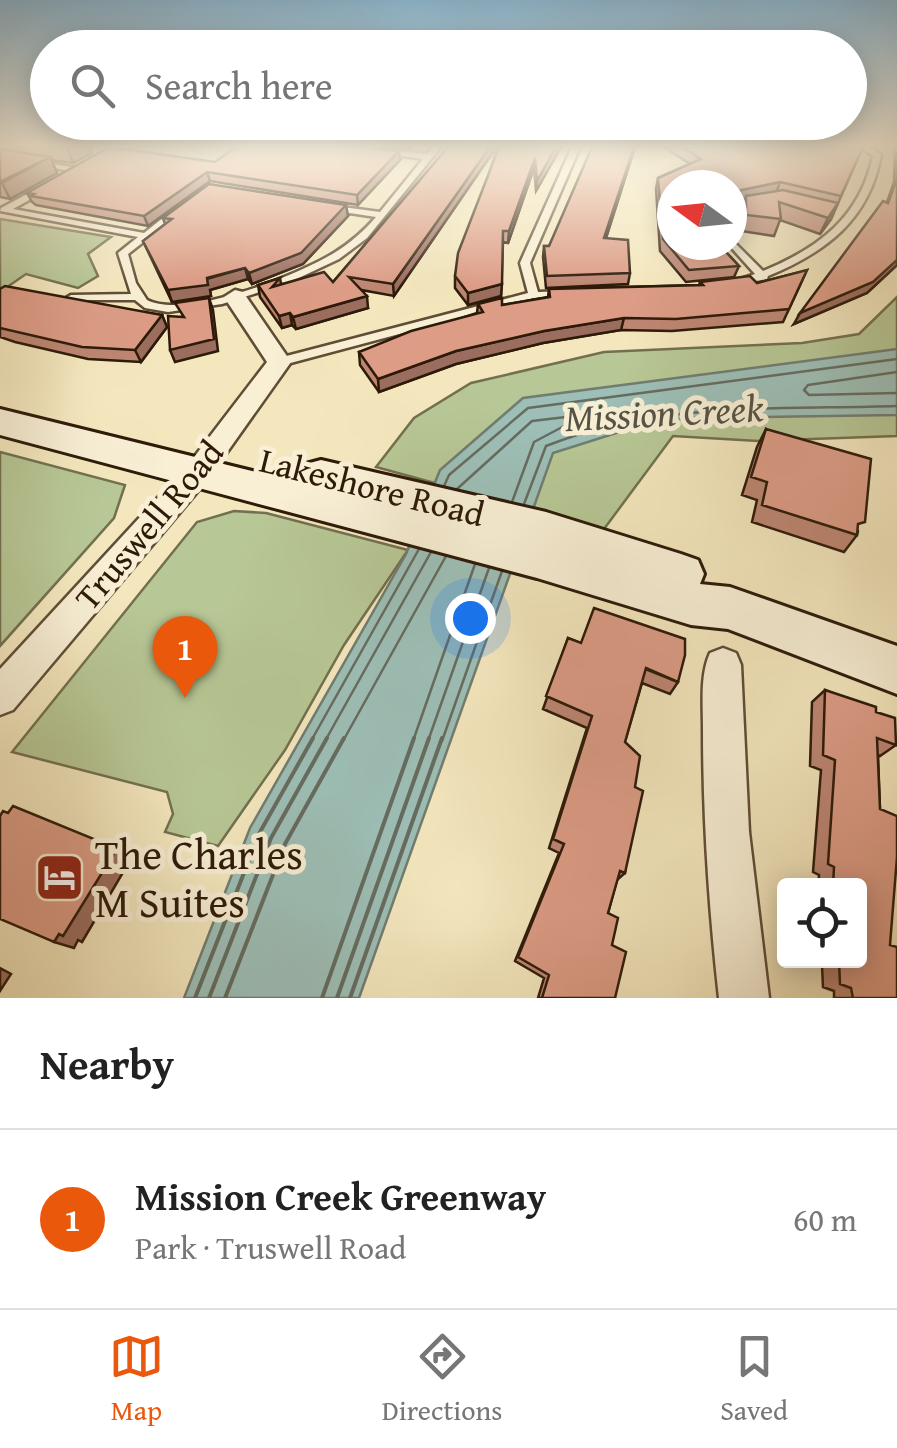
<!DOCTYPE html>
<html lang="en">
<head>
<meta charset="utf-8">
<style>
	:root { --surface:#fff; --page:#f2f2f2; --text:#222; --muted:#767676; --line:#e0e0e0; --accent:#ea580c }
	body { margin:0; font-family:"Gentium Book Plus",serif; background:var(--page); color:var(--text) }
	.controls { position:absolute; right:30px; bottom:30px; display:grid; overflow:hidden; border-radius:10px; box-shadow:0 5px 25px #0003 }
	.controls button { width:90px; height:90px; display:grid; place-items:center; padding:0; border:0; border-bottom:2px solid var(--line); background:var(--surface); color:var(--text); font:50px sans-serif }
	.compass { position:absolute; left:657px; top:170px; width:90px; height:90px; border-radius:50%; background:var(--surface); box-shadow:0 5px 25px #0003; rotate:285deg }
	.you { position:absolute; left:470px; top:618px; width:35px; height:35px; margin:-25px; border:8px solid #fff; border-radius:50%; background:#1a73e8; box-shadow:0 0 0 15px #1a73e833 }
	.badge { display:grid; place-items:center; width:65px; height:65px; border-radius:50%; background:var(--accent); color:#fff; font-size:32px; font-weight:700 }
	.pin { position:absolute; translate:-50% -82px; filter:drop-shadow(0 2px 5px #0008) }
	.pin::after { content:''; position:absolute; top:52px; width:35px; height:30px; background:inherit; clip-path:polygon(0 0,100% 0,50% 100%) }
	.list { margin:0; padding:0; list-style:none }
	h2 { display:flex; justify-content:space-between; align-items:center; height:130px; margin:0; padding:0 40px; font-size:42px }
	h2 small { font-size:32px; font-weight:400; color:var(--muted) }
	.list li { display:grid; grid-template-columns:65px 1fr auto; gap:30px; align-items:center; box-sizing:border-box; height:180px; padding:0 40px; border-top:2px solid var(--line) }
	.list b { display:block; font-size:38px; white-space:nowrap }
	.list p { margin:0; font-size:32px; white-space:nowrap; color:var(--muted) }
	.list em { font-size:32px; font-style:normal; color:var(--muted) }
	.icon { flex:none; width:55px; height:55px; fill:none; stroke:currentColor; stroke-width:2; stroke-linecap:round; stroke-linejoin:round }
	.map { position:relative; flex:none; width:897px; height:998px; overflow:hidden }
	.search { position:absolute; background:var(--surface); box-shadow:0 5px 25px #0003; left:30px; right:30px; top:30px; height:110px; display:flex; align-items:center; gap:25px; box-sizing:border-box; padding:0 35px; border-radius:55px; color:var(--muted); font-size:38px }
	.sheet { height:310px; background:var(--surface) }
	nav { display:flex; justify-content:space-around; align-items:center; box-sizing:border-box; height:140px; border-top:2px solid var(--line); background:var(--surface); font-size:28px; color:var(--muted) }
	nav a { display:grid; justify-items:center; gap:5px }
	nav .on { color:var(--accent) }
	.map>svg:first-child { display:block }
</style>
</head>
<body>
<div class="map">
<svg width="897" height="998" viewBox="0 0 897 998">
	<rect width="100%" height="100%" fill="#f4e7be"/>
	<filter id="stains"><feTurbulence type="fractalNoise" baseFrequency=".002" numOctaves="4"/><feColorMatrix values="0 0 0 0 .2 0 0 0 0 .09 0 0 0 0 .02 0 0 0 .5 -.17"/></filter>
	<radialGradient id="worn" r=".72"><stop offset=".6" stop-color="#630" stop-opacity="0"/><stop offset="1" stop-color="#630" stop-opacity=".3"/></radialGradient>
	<path fill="#b7c795" stroke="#72704f" stroke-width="2.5" d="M132 147H244L214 168 120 154Z
		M0 219 111 237 88 254 98 276 78 288 26 274 0 292Z
		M897 297V436L758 441 673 436 604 529 376 467 414 418 471 383 604 352 802 343 859 334Z
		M0 452 125 485 114 518 0 646Z
		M234 511 266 513 408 550 344 645 285 750 218 846 165 832 173 814 167 792 12 752 197 522Z"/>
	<path fill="#9dbfb7" stroke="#707d71" stroke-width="2.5" d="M897 349V415L690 418 632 428 553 453 359 998H184L250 828 406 554 440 470 523 398Z"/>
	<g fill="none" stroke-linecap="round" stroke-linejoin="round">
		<path stroke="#656c60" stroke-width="2.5" d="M897 372 808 385 804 390 809 395 897 393
			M444 486 449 475 528 408 897 359
			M457 489 532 421 566 417V425L534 442 512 502
			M524 504 546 446C660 401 777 410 897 406
			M311 741 419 549
			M325 741 431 552
			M343 741 446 556
			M413 741 475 564
			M428 741 489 568
			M442 741 502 571"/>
		<path stroke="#656c60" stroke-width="4" d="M195 998 260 832 313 738
			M209 998 271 838 327 738
			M225 998 285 844 344 738
			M322 998 414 738
			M337 998 429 738
			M350 998 442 738"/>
		<defs>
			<path id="lane" d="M341 147H362L427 154 433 147H441L367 238 339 259 288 283 222 304 168 312 145 308 135 300H67L66 298 71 295 131 294 118 253 138 237 0 211 1 208 44 185 47 186V190L13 209 144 233 177 207H183V211L128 254 136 283 147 300C186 320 298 275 334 253 350 243 364 231 376 217L330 210 327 209V205L380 212 423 159Z
				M572 147H580L530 263 538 292 568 291 573 294 572 296 534 298 283 365H275V359L528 293 520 263Z
				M860 147H869L881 155C869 220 826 252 768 276L767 279 731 286V282L755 274 729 245H732V240L763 271C819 248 860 217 873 156Z
				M0 155 77 168 81 170 77 172 0 159Z
				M761 196 768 198 737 209V236L732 239V205Z"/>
			<path id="street" d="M235 290 243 292 291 362 208 479 13 710 0 715V669L188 465 267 362 224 297Z
				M723 648 736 653 741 665 749 832 769 998H719C709 909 703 819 703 729 703 704 700 675 710 653Z"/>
			<path id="secondary" d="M0 409 305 484 300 475 306 464 321 460 546 512 681 554 698 560 704 574 700 584 730 587 897 646V694L728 629 691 625 537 578 0 435Z"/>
		</defs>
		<use href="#lane" stroke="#5f4d36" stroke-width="5"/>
		<use href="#street" stroke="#5f4d36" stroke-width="5"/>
		<use href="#secondary" stroke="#2d1a09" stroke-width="6"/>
		<use href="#lane" fill="#f8efd5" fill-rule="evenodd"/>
		<use href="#street" fill="#f8efd5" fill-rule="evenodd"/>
		<use href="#secondary" fill="#f8efd5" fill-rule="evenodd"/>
	</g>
	<path fill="#bd8673" stroke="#2d1a09" stroke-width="2.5" d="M0 147H94L90 149 92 153 73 163 51 160 57 173 10 199 0 197Z
		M379 147H412L410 149Z
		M448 147H561L536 191 534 168 508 243 503 242 501 296 468 305 455 288V276L496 153 493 152 394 296 361 290 368 308 296 329 292 325 282 328 260 297 258 285 280 278 281 284 333 282Z
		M635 147 606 238 630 273 628 284 546 288 543 257 544 246H549Z
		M664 147H863L831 219 820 234 780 220 774 236 741 231V212L745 199 732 202 672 185 726 252 739 266 734 277 686 282 660 251 656 189 658 178 690 164Z
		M895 147H897V265L867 293 794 324 887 202 894 182Z
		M400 160 358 205 210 181 148 226 36 205 32 202 27 193 215 162Z
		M348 216 303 264 252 284 248 279 210 290 211 296 172 302 143 241 165 224 163 218Z
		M807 270 783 322 672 331 621 330 543 343 456 364 379 392 360 365 359 352 477 313 478 304 502 305 548 297 549 289 699 285 700 282 757 283Z
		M0 289 162 315 167 327 141 362 88 359 15 342 0 337Z
		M766 429 858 531 857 535 844 552 752 522 757 500 742 495 757 447Z
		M568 638 678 682 670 694 642 683 625 742 635 787 625 873 617 880 608 913 615 998H538L544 978 515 961 559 853 549 848 587 728 543 709Z
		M825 690 876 712 896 745 880 756 878 755 880 809 890 945 897 998H834V991L823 987 822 965 834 962 833 960H860V886H818L819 875 813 872 821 770 810 766 812 702Z"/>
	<path fill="#9a6d5e" stroke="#2d1a09" stroke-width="2.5" d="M69 147H94L90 149 92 153 73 163 67 148Z
		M490 147H493V152L394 296 393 284Z
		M556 147H561L536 191 537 181Z
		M634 147H635L602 250 604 238Z
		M399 151 400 160 358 205 357 195Z
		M50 157 57 173 10 199 2 183Z
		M535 158 534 168 508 243 509 231Z
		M207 172 210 181 148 226 144 216Z
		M780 182 776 193 746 196 745 199 732 202V192Z
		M838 203 831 219 820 234 828 218Z
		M346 205 348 216 303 264 252 284 249 273Z
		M897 260V265L867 293 794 324 800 313Z
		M245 268 248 279 210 290 211 296 172 302 168 290Z
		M502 284 501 296 468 305V293Z
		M367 296 368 308 296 329 293 317Z
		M209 298 213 310 218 351 175 362 170 350Z
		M290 313 292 325 282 328 279 316Z
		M162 315 167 327 141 362 135 350Z
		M624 318 621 330 543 343 456 364 379 392 378 379 456 351 544 331Z
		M111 846 126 855 123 861 128 864 82 942 78 940 74 948 54 942Z
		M0 968 11 974 0 991Z"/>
	<path fill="#dc9c86" stroke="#2d1a09" stroke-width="2.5" d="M109 147 215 162 236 147H365L399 151 357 195 207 172 144 216 31 196 34 194 27 193Z
		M448 147H490L393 284 349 277 367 296 293 317 290 313 279 316 258 285 280 278 272 287 324 272 333 282Z
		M499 147H556L537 181 535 158 509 231H503L502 284 468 293 455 276 458 253Z
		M592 147H634L604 238 628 240 630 273 547 276 544 246H549Z
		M682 147H863L841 196 780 182 732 192V218V185H672V245H722L726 252 739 266 689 270 663 239 658 178 701 159Z
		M0 149 50 157 0 182Z
		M897 179V260L873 282 800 313 883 201 888 203Z
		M209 184 346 205 301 253 249 273 245 268 207 278 208 285 168 290 143 241 172 219 163 218Z
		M783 190 838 203 828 218 779 202 781 219 746 215V196Z
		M807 270 789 309 676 319 624 318 544 331 456 351 378 379 359 352 411 331 483 312 478 304 502 298V305L550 297 549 289 703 285 700 282 750 276 757 283Z
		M5 286 162 315 135 350 82 347 0 328V289Z
		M209 298 214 339 170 350 168 316 184 317 175 303Z
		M766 429 871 459 865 522 858 524 857 535 762 505 767 482 751 477Z
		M594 608 685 639V655L678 682 646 668 625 742 640 756 635 787 643 791 625 873 620 871 608 913 618 918 612 945 626 952 615 998H542L549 975 518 957 564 844 553 839 592 716 546 696 568 638 581 643Z
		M825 690 876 707V712L895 718 896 745 877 738 880 809 897 816V857L890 945 897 947V998H853L851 988 840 984 839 961 852 965 851 960H860V886H833L834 867 828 864 835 760 823 755Z
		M13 806 111 846 107 852 113 855 63 936 59 934 54 942 0 919V816L3 811 8 813Z"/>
	<linearGradient id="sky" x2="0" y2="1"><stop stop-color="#8ab8d4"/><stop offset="0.51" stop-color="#faf4e2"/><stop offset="1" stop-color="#faf4e2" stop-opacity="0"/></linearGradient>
	<rect width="897" height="286" fill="url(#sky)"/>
	<defs>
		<symbol id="hotel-square" viewBox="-11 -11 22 22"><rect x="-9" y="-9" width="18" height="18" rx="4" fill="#8f2418" stroke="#f8efd5"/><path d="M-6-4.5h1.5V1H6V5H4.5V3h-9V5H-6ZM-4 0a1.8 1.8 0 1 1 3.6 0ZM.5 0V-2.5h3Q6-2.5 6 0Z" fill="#fff"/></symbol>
	</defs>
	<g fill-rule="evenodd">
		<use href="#hotel-square" x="32" y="850" width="55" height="55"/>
	</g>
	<g text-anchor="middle" stroke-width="10" stroke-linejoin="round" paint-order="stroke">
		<g font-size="35" fill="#2d1a09" stroke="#f8efd5">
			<text transform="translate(372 487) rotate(14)" y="12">Lakeshore Road</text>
			<text transform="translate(149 525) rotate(-50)" y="12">Truswell Road</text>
		</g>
		<g font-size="38" font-style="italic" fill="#545446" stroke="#f8efd5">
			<text transform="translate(664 413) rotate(-3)" y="13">Mission Creek</text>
		</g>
		<g font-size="42" fill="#2d1a09" stroke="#f8efd5" text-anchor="start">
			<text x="95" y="869">The Charles<tspan x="95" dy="48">M Suites</tspan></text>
		</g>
	</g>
	<rect width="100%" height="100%" filter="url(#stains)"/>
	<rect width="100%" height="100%" fill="url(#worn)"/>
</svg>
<div class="controls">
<button><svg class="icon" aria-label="locate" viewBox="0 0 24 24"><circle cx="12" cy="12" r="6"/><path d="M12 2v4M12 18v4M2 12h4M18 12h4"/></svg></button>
</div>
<svg class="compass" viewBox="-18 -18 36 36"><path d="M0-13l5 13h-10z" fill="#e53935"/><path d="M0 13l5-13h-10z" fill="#767676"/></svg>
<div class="you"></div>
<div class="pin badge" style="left:185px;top:698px">1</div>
<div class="search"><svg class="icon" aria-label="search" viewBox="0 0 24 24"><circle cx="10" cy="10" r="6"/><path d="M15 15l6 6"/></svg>Search here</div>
</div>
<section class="sheet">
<h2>Nearby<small></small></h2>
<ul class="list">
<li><span class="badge">1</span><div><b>Mission Creek Greenway</b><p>Park · Truswell Road</p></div><em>60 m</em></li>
</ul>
</section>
<nav>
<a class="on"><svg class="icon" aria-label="map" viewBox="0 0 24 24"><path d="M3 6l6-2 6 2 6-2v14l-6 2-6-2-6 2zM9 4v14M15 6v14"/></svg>Map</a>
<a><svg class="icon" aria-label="directions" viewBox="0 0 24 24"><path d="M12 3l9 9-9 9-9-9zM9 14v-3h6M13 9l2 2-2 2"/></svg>Directions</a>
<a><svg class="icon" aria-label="saved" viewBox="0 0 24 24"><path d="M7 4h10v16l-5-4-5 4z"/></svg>Saved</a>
</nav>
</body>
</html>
